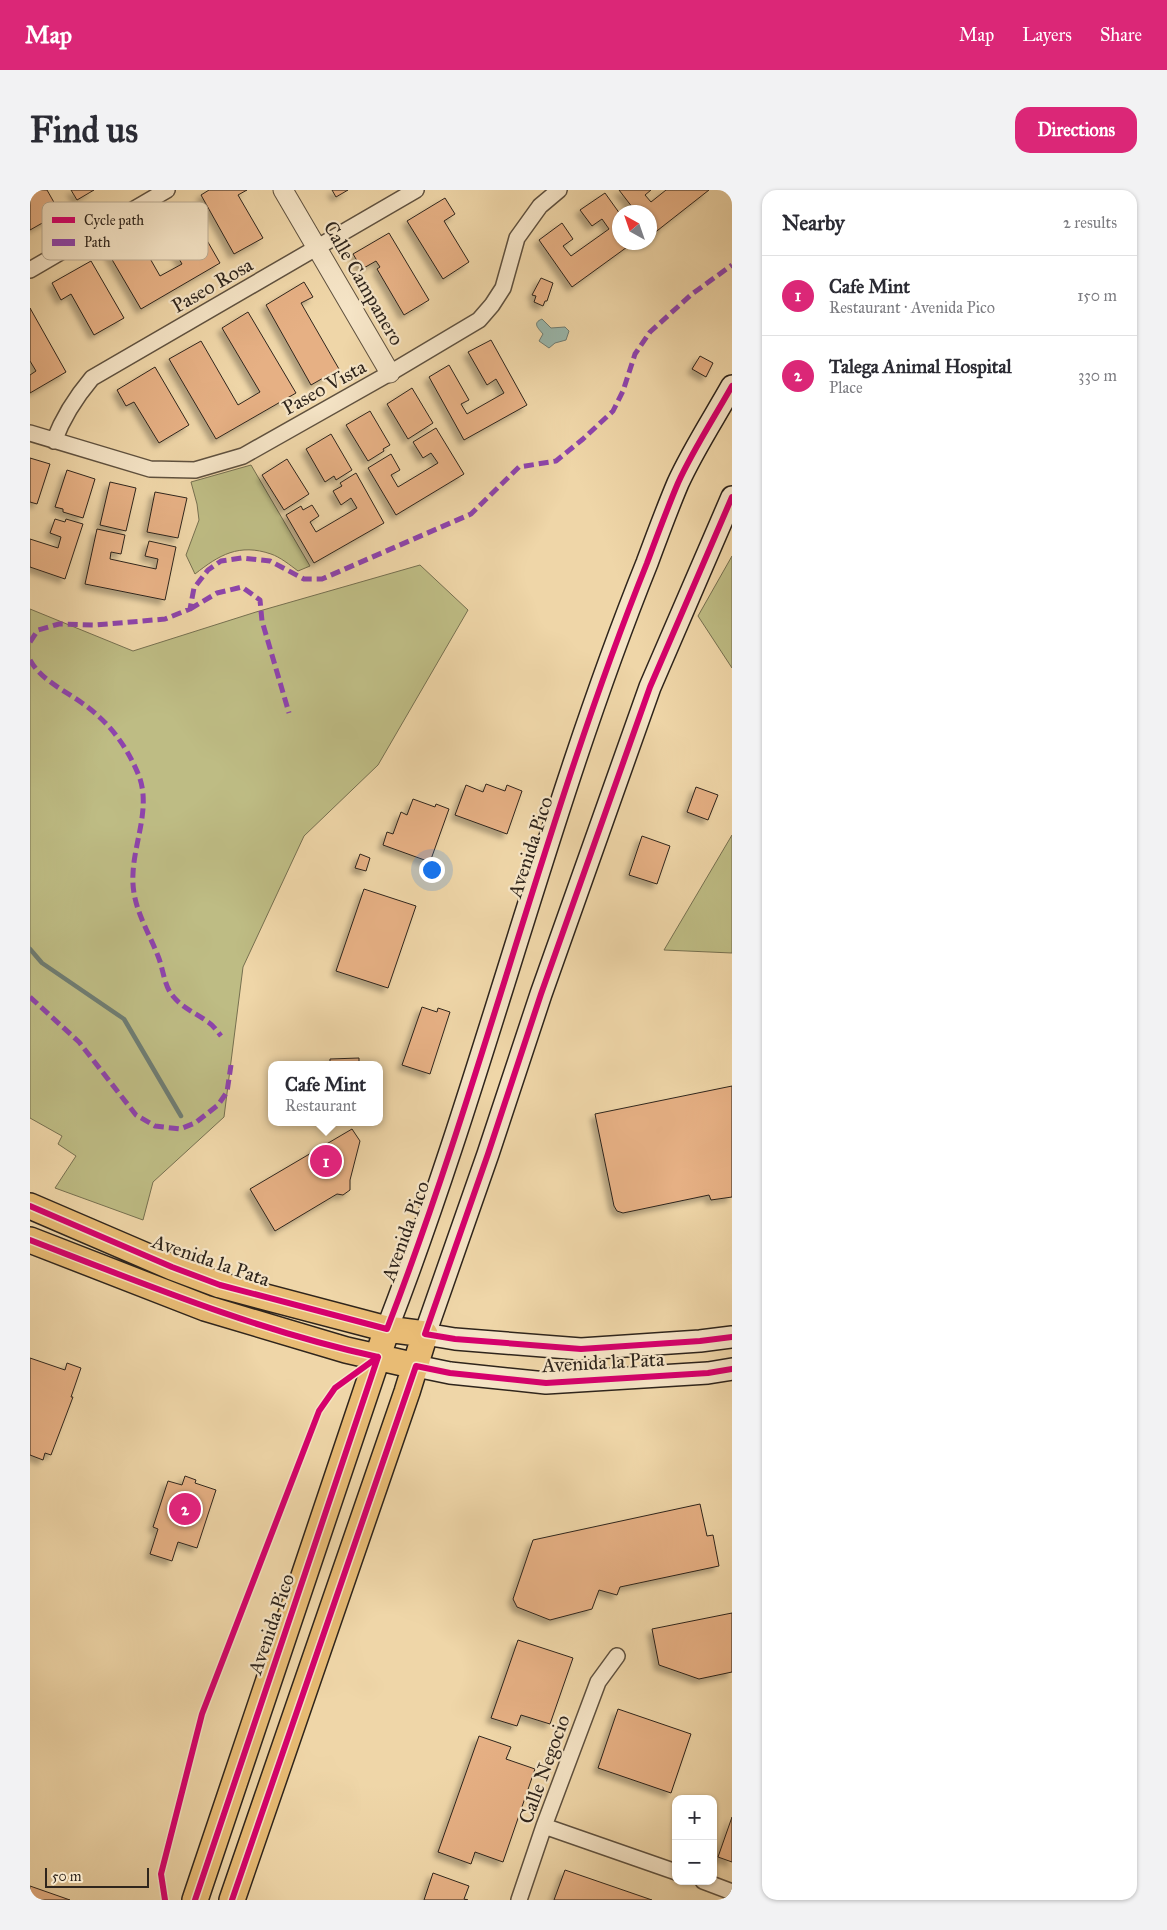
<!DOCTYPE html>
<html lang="en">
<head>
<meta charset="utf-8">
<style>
	:root { --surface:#fff; --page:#f2f2f3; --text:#2b2b33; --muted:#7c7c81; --line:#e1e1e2; --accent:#db2777 }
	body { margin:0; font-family:"IM FELL Great Primer",serif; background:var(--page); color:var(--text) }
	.controls { position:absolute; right:15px; bottom:15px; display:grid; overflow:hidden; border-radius:10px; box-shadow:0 1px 4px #0004 }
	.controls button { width:45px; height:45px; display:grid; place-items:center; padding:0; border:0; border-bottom:1px solid var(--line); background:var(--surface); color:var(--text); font:25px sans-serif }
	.compass { position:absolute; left:582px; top:15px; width:45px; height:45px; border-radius:50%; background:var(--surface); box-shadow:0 1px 4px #0004; rotate:320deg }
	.scale { position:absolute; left:15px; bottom:12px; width:104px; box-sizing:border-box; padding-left:5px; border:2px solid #2f251c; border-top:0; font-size:14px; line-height:18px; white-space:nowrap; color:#2f251c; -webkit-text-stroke:4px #f5e4c6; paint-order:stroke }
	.you { position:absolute; left:401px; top:679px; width:18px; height:18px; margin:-12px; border:4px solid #fff; border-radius:50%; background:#1a73e8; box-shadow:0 0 0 8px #1a73e833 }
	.badge { display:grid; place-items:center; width:32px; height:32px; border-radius:50%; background:var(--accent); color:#fff; font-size:16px; font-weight:700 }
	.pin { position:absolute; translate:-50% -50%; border:2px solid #fff; box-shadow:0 1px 5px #0006 }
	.popup { position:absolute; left:238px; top:871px; width:115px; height:65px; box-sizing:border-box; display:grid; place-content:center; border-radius:10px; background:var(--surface); filter:drop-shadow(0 1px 4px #0005); font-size:16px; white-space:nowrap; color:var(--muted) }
	.popup b { font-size:19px; color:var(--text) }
	.popup::after { content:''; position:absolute; left:50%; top:100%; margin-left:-10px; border:10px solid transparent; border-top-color:var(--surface) }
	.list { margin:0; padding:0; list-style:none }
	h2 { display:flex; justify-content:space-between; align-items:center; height:65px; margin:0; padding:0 20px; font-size:21px }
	h2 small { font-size:16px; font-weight:400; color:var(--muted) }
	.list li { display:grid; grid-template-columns:32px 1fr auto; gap:15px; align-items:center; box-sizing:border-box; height:80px; padding:0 20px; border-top:1px solid var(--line) }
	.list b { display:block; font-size:19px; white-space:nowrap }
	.list p { margin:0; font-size:16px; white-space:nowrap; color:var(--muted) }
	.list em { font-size:16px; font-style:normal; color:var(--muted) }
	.map { position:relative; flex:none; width:702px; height:1710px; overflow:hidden; border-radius:15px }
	header { display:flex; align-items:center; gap:30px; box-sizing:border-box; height:70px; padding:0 25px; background:var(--accent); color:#fff }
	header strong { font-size:24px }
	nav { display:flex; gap:28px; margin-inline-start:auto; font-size:18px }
	.intro { display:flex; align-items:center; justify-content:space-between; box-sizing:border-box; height:120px; padding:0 30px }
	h1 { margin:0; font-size:35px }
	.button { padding:12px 22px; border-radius:15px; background:var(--accent); color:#fff; font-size:18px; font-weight:700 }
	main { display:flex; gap:30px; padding:0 30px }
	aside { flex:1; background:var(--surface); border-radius:15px; box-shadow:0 1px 4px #0004 }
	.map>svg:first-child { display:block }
</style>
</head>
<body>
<header>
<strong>Map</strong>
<nav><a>Map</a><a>Layers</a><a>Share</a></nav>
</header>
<div class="intro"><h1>Find us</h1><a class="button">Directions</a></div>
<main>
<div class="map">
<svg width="702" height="1710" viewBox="0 0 702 1710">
	<defs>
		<filter id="shadow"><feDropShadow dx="-4.5" dy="4.5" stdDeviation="2.5" flood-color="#0004"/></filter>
	</defs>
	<rect width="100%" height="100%" fill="#efd6a8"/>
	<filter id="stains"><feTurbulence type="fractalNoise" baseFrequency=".004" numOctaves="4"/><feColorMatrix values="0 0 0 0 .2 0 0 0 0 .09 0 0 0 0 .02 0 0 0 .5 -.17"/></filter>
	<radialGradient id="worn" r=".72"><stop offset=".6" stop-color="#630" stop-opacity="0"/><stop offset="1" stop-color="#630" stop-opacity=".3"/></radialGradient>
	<path fill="#bebc84" stroke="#767050" d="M221 275 280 376 268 381C260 375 250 367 241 364 209 353 189 365 165 384L156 365 169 330 167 314 161 292Z
		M702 366V478L668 426Z
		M390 375 438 420 348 575 274 646 213 777 194 927 123 992 113 1030 25 998 46 966 28 954 32 946 0 928V419L103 461 226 422Z
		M702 645V763L634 760Z"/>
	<path fill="#9ab8ad" stroke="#6f7d73" d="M512 129 521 138 535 137 539 141 536 150 525 153 519 158 509 151 513 144C508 138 502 133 512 129Z"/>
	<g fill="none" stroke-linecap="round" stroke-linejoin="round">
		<path stroke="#6f7d73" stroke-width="4.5" d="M0 759 12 773 94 829 151 926"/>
	</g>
	<path fill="#e6b084" stroke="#2f251c" filter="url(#shadow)" d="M0 0H17L30 23 0 40Z
		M41 0H64L47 10Z
		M179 0H217L208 5 233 48 204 64 171 5Z
		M302 0H318L306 7Z
		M589 0H621L615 5 621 12 636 0H679L623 44 620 39V22H606Z
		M575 3 590 24V52H604L542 97 509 50 532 33 543 49 533 56 541 66 579 39 572 29 562 36 550 20Z
		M415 8 425 24 414 31 439 72 413 89 377 31Z
		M156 14 190 73 111 119 77 61 106 44 130 86 152 74 127 30Z
		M359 43 399 110 374 125 347 79 350 77 346 71 332 79 323 64Z
		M61 71 94 128 64 145 41 104 31 110 22 93Z
		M511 88 523 93 517 111H515L513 116 504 112 506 106 502 105Z
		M274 92 283 107 271 113 309 179 281 195 236 115Z
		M0 118 36 182 0 203V185L6 181 0 171Z
		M218 122 266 203 186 249 139 169 171 151 208 215 230 202 192 138Z
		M461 150 497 215 434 250 399 187 419 175 439 210 431 214 437 224 474 203 466 189 457 195 438 162Z
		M670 166 683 173 676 187 662 179Z
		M125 177 159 235 129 253 104 212 96 216 87 200Z
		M382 198 403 233 378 249 357 214Z
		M340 221 360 255 353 259 354 261 338 271 316 235Z
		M406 238 434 284 366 325 338 278 361 264 370 280 361 285 368 297 408 273 401 263 393 268 383 252Z
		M301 244 322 280 306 290 304 286 295 292 276 259Z
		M0 268 20 274 7 314 0 312Z
		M257 269 279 304 254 320 232 285Z
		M37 280 65 289 53 328 33 322V319L25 317Z
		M326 283 354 333 284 373 256 325 271 316 273 320 282 315 289 326 280 332 286 342 327 318 321 308 311 315 303 301 312 296 310 293Z
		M80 292 106 298 96 341 70 335Z
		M125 302 157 308 148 348 117 342Z
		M25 329 35 332 36 329 53 334 35 389 0 377V349L28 358 31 347 20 343Z
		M67 339 95 345 91 364 81 362 80 369 126 379 128 369 115 366 119 351 146 357 135 410 55 394Z
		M456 594 475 601 477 595 492 601 477 644 425 625 436 595 453 602Z
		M666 597 688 605 678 630 657 622Z
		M383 609 405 617 406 614 419 619 400 672 353 655 357 642 363 644 371 622 377 625Z
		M612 646 640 656 627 694 599 685Z
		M330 664 340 668 336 681 325 678Z
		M334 699 386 716 358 798 306 781Z
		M392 817 407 822 408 818 420 822 400 884 372 875Z
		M329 868V875H300V869Z
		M702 896V1007L681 1010 679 1005 593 1023 587 1021 584 1016 565 924Z
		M322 939 330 951 320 990V1000L313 1005 307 1004 245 1041 220 999Z
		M0 1168 35 1180 37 1173 51 1178 41 1207H43L21 1265 15 1263 13 1270 0 1265Z
		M155 1286 166 1290 165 1293 186 1300 167 1358 148 1352 142 1371 120 1364 128 1339 123 1337 138 1291 152 1295Z
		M670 1314 677 1346 683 1345 689 1376 590 1397 587 1405 569 1400 562 1419 520 1430 487 1417 483 1409 503 1350Z
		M702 1423V1482L669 1489 629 1475 622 1439Z
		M488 1450 543 1468 520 1534 491 1525 487 1536 461 1528Z
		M588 1519 661 1544 641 1603 568 1578Z
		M449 1546 481 1557 476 1569 505 1579 473 1672 445 1662 441 1674 408 1662Z
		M702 1627V1672L688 1667Z
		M535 1680 622 1710H524Z
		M403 1683 439 1696 434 1709 438 1710H394Z
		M0 1696 40 1710H0Z"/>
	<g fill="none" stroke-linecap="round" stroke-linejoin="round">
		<defs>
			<path id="minor" d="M0 80 137 0
				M0 243 120 279 165 280 213 266 360 183 449 130 462 115 473 98 487 48 510 16 529 0
				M24 251C33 227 46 207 62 188L386 0
				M514 1636 646 1682
				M673 1691 702 1702
				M489 1710 514 1636 568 1492 587 1466"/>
			<path id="tertiary" d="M253 0 360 183"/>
			<path id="secondary" d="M702 307 620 497 511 804 458 964 395 1144 425 1149 551 1159 670 1151 702 1147
				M357 1139C454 888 516 624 617 373 627 346 637 319 648 293 663 260 684 228 702 196
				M386 1176 420 1183 516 1193 678 1183 702 1179"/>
			<path id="trunk" d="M0 1016 142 1077 190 1095 357 1139 395 1144 377 1202 202 1710
				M0 1050 175 1118 316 1160 386 1176
				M165 1710 357 1139"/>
		</defs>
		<use href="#minor" stroke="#5f513f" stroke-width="18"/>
		<use href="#tertiary" stroke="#5f513f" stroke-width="21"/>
		<use href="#secondary" stroke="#2f251c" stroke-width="24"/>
		<use href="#trunk" stroke="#2f251c" stroke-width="28"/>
		<use href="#minor" stroke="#f5e4c6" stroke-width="15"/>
		<use href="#tertiary" stroke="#f5e4c6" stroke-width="19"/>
		<use href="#secondary" stroke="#f5e4c6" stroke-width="21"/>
		<use href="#trunk" stroke="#e8bb74" stroke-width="25"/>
		<path stroke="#8e44ad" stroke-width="5" stroke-dasharray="10 5" stroke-linecap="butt" d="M160 419 187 403 212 397 230 410 232 431 259 523
			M0 452 8 440 29 434 66 435 135 429 160 419 164 398 178 380 191 371 212 368 240 371 274 389H292L441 324 489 277 526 271 553 249 583 221 593 201 605 164 620 142 662 104 702 75
			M0 470C11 490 34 500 52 513 79 532 97 556 109 586 121 618 104 652 103 684 101 715 117 738 128 766 133 778 134 795 142 805 152 818 166 823 178 832 183 835 187 841 191 846
			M0 807 49 852 106 925 125 936 150 939 165 933 188 915 197 902 201 875"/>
		<defs>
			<path id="cycleway" d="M702 307 620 497 511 804 458 964 395 1144 425 1149 551 1159 670 1151 702 1147
				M0 1016 142 1077 190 1095 357 1139C454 888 516 624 617 373 627 346 637 319 648 293 663 260 684 228 702 196
				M0 1050C114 1094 228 1141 348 1167
				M135 1710 131 1684 172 1524 289 1221 305 1198 348 1167
				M165 1710 348 1167
				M202 1710 386 1176 420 1183 516 1193 678 1183 702 1179"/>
		</defs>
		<use href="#cycleway" stroke="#f5e4c6" stroke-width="9"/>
		<use href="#cycleway" stroke="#d6006c" stroke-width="6"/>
	</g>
	<g text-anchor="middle" stroke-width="4.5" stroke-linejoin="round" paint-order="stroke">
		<g font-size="20" fill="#2f251c" stroke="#f5e4c6">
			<text transform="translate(334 93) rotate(60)" y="7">Calle Campanero</text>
			<text transform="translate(182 95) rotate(-30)" y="7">Paseo Rosa</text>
			<text transform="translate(294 197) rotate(-29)" y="7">Paseo Vista</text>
			<text transform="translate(500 657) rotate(-72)" y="7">Avenida Pico</text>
			<text transform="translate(375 1041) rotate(-70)" y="7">Avenida Pico</text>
			<text transform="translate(181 1070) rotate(19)" y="7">Avenida la Pata</text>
			<text transform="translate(573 1172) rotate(-3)" y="7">Avenida la Pata</text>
			<text transform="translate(241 1434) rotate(-71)" y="7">Avenida Pico</text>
			<text transform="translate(514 1579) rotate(-70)" y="7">Calle Negocio</text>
		</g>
	</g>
	<rect x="12" y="12" width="166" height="58" rx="8" fill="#f5e4c6" stroke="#baab93" stroke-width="1"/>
	<rect x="22" y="27" width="23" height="6" fill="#d6006c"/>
	<rect x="22" y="49" width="23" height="7" fill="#8e44ad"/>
	<g font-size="14" fill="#2f251c">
		<text x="54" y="35">Cycle path</text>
		<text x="54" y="57">Path</text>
	</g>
	<rect width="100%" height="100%" filter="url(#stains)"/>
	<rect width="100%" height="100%" fill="url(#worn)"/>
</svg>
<div class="controls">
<button>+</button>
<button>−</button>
</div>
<svg class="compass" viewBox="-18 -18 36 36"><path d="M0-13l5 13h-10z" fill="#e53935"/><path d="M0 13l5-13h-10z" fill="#7c7c81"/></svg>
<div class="scale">50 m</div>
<div class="you"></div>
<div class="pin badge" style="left:296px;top:971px">1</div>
<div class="popup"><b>Cafe Mint</b>Restaurant</div>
<div class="pin badge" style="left:155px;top:1319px">2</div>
</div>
<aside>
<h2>Nearby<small>2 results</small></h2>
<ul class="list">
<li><span class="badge">1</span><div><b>Cafe Mint</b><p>Restaurant · Avenida Pico</p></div><em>150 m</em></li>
<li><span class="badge">2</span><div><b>Talega Animal Hospital</b><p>Place</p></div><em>330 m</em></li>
</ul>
</aside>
</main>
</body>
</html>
